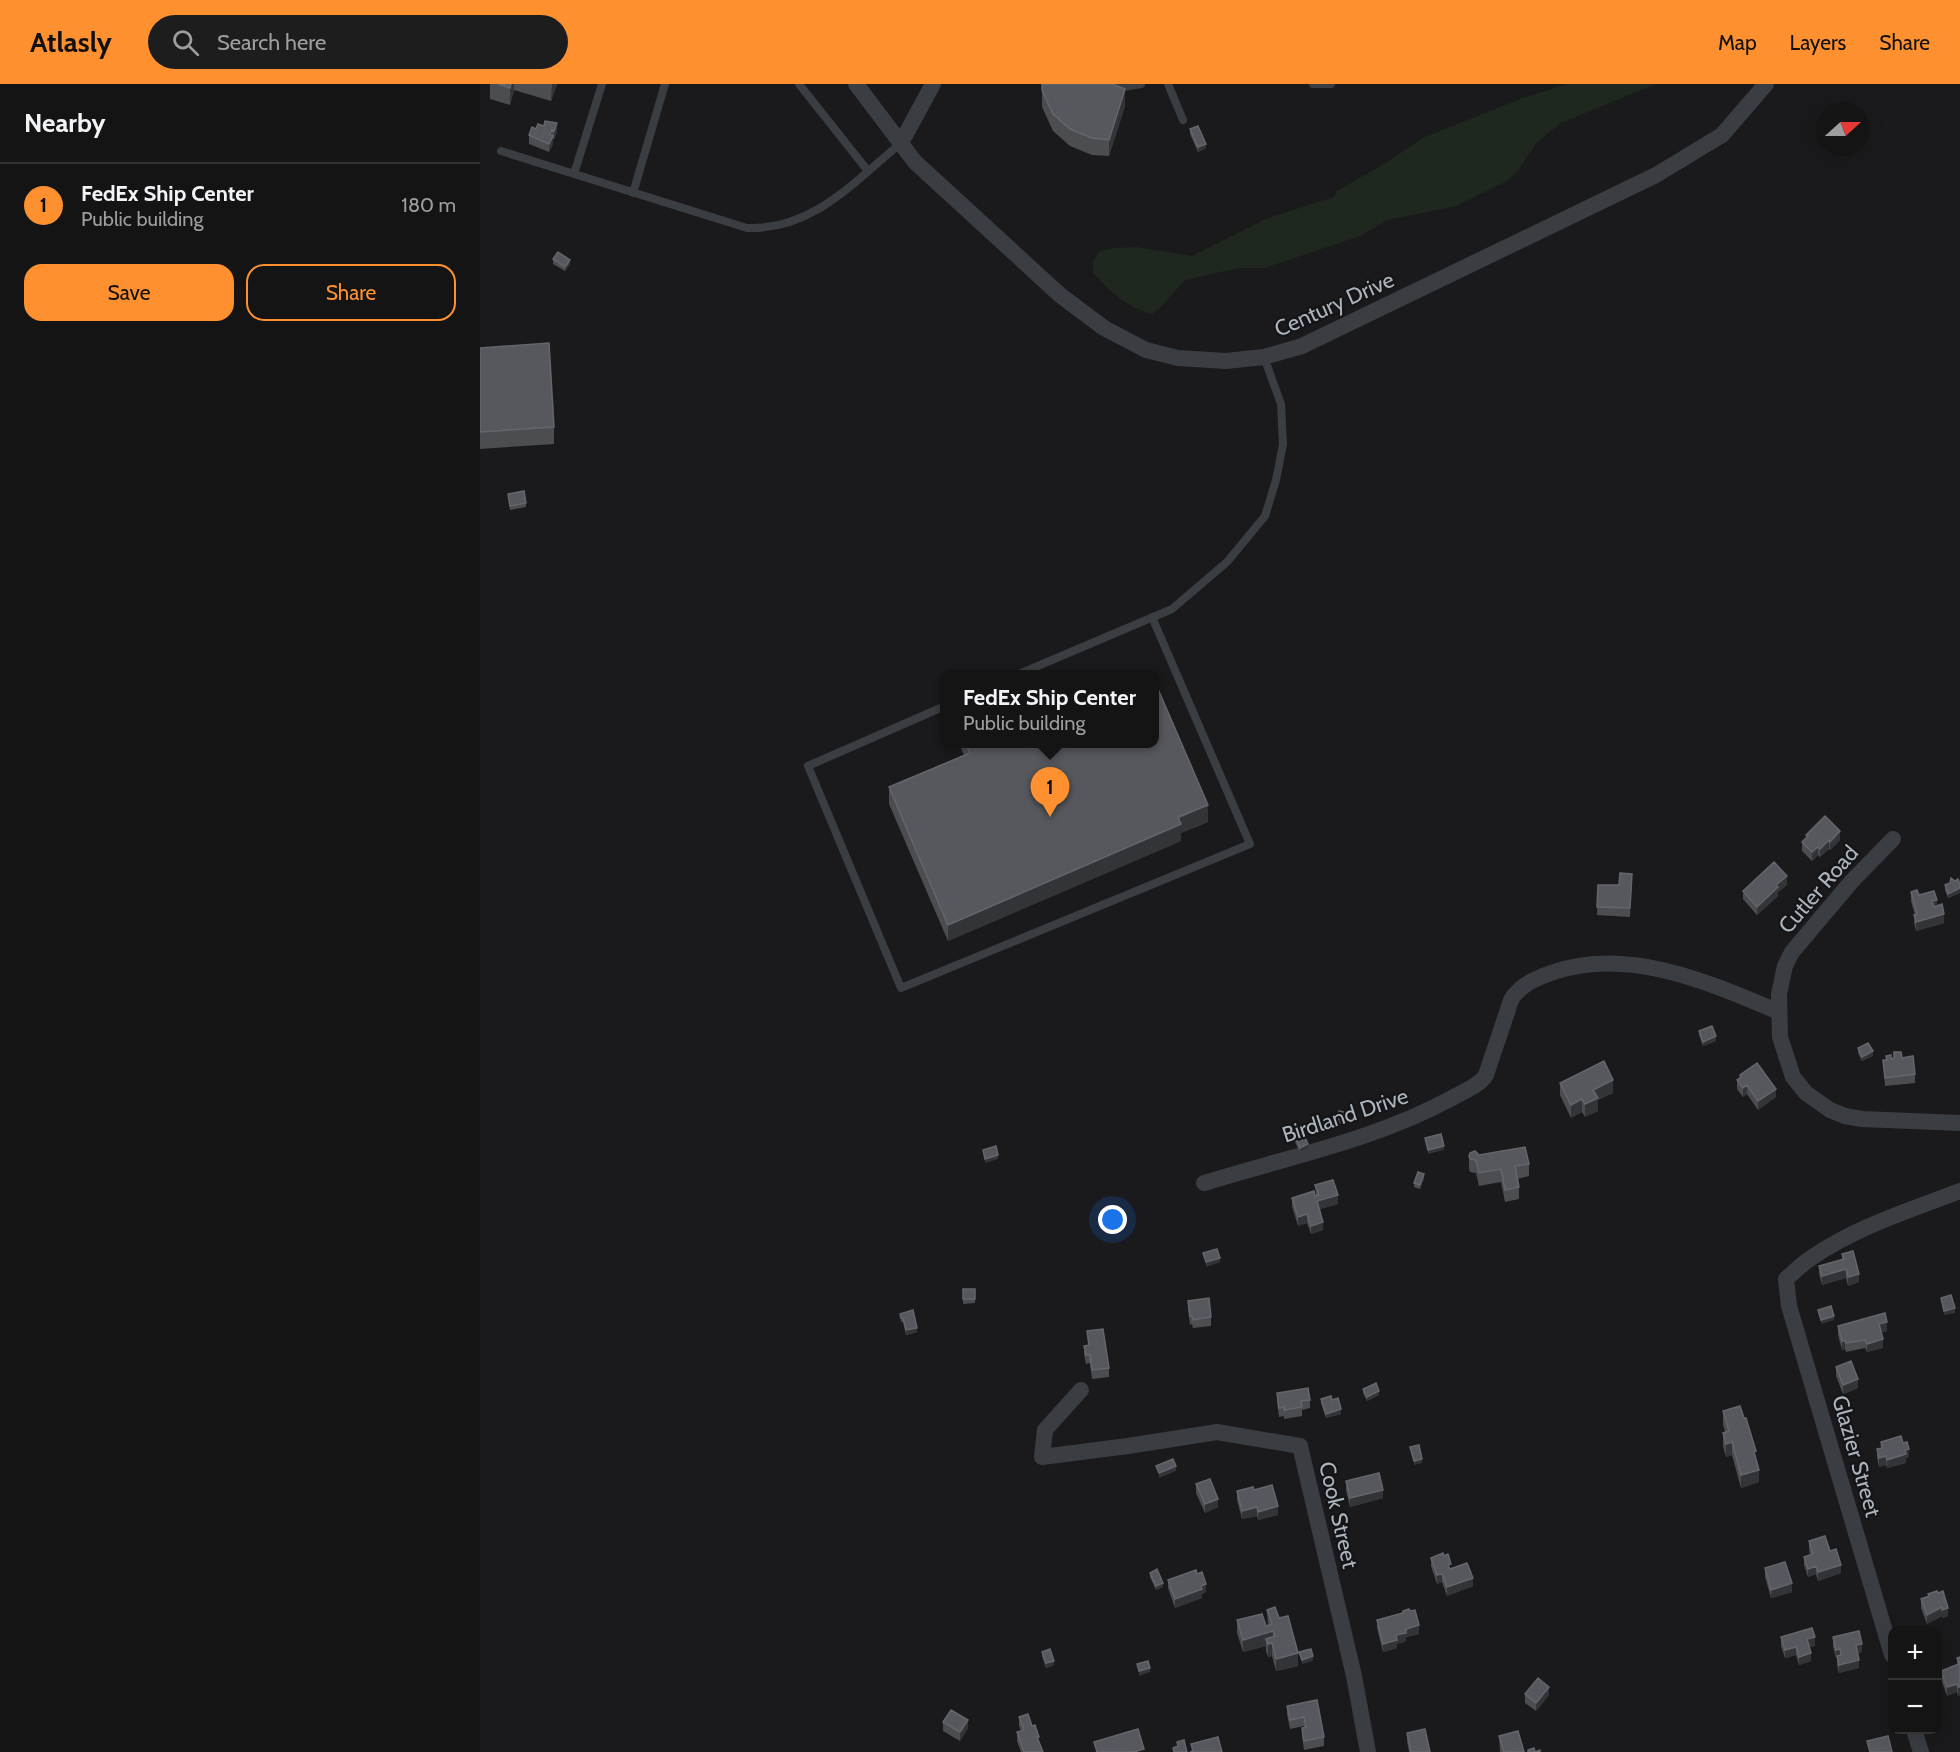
<!DOCTYPE html>
<html lang="en">
<head>
<meta charset="utf-8">
<style>
	:root { --surface:#141415; --page:#1d1d1e; --text:#f1f3f6; --muted:#9d9ea0; --line:#333334; --accent:#ff902f }
	body { margin:0; font-family:Cabin,sans-serif; background:var(--page); color:var(--text) }
	.controls { position:absolute; right:18px; bottom:18px; display:grid; overflow:hidden; border-radius:12px; box-shadow:0 6px 24px #0002 }
	.controls button { width:54px; height:54px; display:grid; place-items:center; padding:0; border:0; border-bottom:2px solid var(--line); background:var(--surface); color:var(--text); font:30px sans-serif }
	.compass { position:absolute; left:1336px; top:18px; width:54px; height:54px; border-radius:50%; background:var(--surface); box-shadow:0 6px 24px #0002; rotate:69deg }
	.you { position:absolute; left:633px; top:1136px; width:21px; height:21px; margin:-15px; border:4px solid #fff; border-radius:50%; background:#1a73e8; box-shadow:0 0 0 9px #1a73e833 }
	.badge { display:grid; place-items:center; width:39px; height:39px; border-radius:50%; background:var(--accent); color:#111; font-size:20px; font-weight:700 }
	.pin { position:absolute; translate:-50% -50px; filter:drop-shadow(0 2px 3px #0008) }
	.pin::after { content:''; position:absolute; top:32px; width:21px; height:18px; background:inherit; clip-path:polygon(0 0,100% 0,50% 100%) }
	.popup { position:absolute; left:460px; top:586px; width:219px; height:78px; box-sizing:border-box; display:grid; place-content:center; border-radius:12px; background:var(--surface); filter:drop-shadow(0 2px 4px #0005); font-size:20px; white-space:nowrap; color:var(--muted) }
	.popup b { font-size:22px; color:var(--text) }
	.popup::after { content:''; position:absolute; left:50%; top:100%; margin-left:-12px; border:12px solid transparent; border-top-color:var(--surface) }
	.list { margin:0; padding:0; list-style:none }
	h2 { display:flex; justify-content:space-between; align-items:center; height:78px; margin:0; padding:0 24px; font-size:26px }
	h2 small { font-size:20px; font-weight:400; color:var(--muted) }
	.list li { display:grid; grid-template-columns:39px 1fr auto; gap:18px; align-items:center; box-sizing:border-box; height:84px; padding:0 24px; border-top:2px solid var(--line) }
	.list b { display:block; font-size:22px; white-space:nowrap }
	.list p { margin:0; font-size:20px; white-space:nowrap; color:var(--muted) }
	.list em { font-size:20px; font-style:normal; color:var(--muted) }
	.actions { display:flex; gap:12px; padding:18px 24px }
	.actions a { flex:1; padding:14px 0; border:2px solid var(--accent); border-radius:18px; text-align:center; font-size:21px; color:var(--accent) }
	.actions .main { background:var(--accent); color:#111 }
	.icon { flex:none; width:33px; height:33px; fill:none; stroke:currentColor; stroke-width:2; stroke-linecap:round; stroke-linejoin:round }
	.map { position:relative; flex:none; width:1480px; height:1668px; overflow:hidden }
	header { display:flex; align-items:center; gap:36px; box-sizing:border-box; height:84px; padding:0 30px; background:var(--accent); color:#111 }
	header strong { font-size:28px }
	nav { display:flex; gap:33px; margin-inline-start:auto; font-size:21px }
	.search { width:420px; height:54px; background:var(--page); display:flex; align-items:center; gap:15px; box-sizing:border-box; padding:0 21px; border-radius:33px; color:var(--muted); font-size:22px }
	main { display:flex }
	aside { flex:1; background:var(--surface) }
	.map>svg:first-child { display:block }
</style>
</head>
<body>
<header>
<strong>Atlasly</strong>
<div class="search"><svg class="icon" aria-label="search" viewBox="0 0 24 24"><circle cx="10" cy="10" r="6"/><path d="M15 15l6 6"/></svg>Search here</div>
<nav><a>Map</a><a>Layers</a><a>Share</a></nav>
</header>
<main>
<aside>
<h2>Nearby<small></small></h2>
<ul class="list">
<li><span class="badge">1</span><div><b>FedEx Ship Center</b><p>Public building</p></div><em>180 m</em></li>
</ul>
<div class="actions"><a class="main">Save</a><a>Share</a></div>
</aside>
<div class="map">
<svg width="1480" height="1668" viewBox="0 0 1480 1668">
	<rect width="100%" height="100%" fill="#1a1a1c"/>
	<path fill="#1f281f" d="M1087 0H1176L1081 39 1057 58 1037 88 1025 98 976 122 907 136 880 152 784 184H758L705 196 681 223 672 230C647 224 630 207 613 189V177L619 168 635 164 656 163 712 172 788 134 854 113 857 107 904 80 945 53 1043 14Z"/>
	<g fill="none" stroke-linecap="round" stroke-linejoin="round">
		<path stroke="#3a3d42" stroke-width="8" d="M319 0 388 87
			M639 0 644 3 661 0
			M688 0 703 36
			M833 0H851
			M21 67 267 144C333 146 374 98 421 59
			M94 90 122 0
			M153 109 185 0
			M539 590 692 525 747 478 785 432 796 396 803 360 801 320 784 273
			M465 622 328 682 421 904 770 760 672 533"/>
		<path stroke="#3a3d42" stroke-width="16" d="M376 0 435 78 580 211 624 244 666 266 698 274 746 277 784 273 822 262 1176 91 1242 51 1286 0
			M421 59 453 0
			M1413 755 1372 797 1312 868 1305 882 1299 910 1300 953 1313 993 1326 1009 1350 1026 1365 1032 1382 1035 1480 1039
			M724 1099C808 1073 895 1056 972 1014 984 1007 999 1002 1006 991 1012 972 1019 953 1025 934 1028 928 1029 918 1033 913 1042 900 1057 894 1071 889 1148 862 1228 898 1299 928
			M601 1306 565 1346 562 1373 648 1362 737 1348 820 1362 874 1592 888 1668
			M1412 1571 1309 1222 1306 1195C1314 1188 1322 1180 1331 1174 1376 1143 1430 1126 1480 1107
			M1434 1646 1441 1668"/>
	</g>
	<path fill="#4b4d51" d="M10 0H77L71 17 34 6 30 21 10 15Z
		M562 0 645 22 629 72 612 71 590 62 573 47 562 23Z
		M58 40 77 48 74 55H73V60L69 68 49 60V51L56 45Z
		M710 45 726 64 718 68 710 50Z
		M73 175 90 180 85 187 73 180Z
		M0 264 74 343V360L0 365Z
		M28 410 46 419V423L30 426Z
		M479 660H675L728 738 701 749V757L468 857 409 720V703L484 671Z
		M1326 751 1360 756 1350 766 1349 765 1340 773 1338 771 1332 777 1322 767V758L1326 754Z
		M1152 790 1150 833 1117 831 1118 801H1139Z
		M1475 797 1480 800V809L1468 814 1465 806V801Z
		M1307 801 1298 808V812L1277 831 1263 815V807Z
		M1431 808 1439 811 1457 822 1464 839 1436 847 1434 839 1435 831 1431 817Z
		M1219 947 1236 957 1223 962 1219 951Z
		M1378 964 1393 972 1382 977 1378 969Z
		M1414 968 1422 974 1435 990V999L1405 1002 1403 976 1414 974Z
		M1260 991 1296 1013 1278 1026 1267 1010 1263 1013 1257 1005V996L1260 994Z
		M1080 999 1133 1009 1118 1016V1027L1105 1033 1102 1028 1091 1034 1080 1011Z
		M868 1034 866 1041 857 1039V1035Z
		M813 1049 828 1064 820 1068 813 1054Z
		M999 1071 1049 1080V1092L1037 1095 1039 1103V1115L1025 1118 1021 1098 999 1102 996 1089 990 1088 989 1085V1072Z
		M944 1094 940 1105 934 1103V1099Z
		M835 1101 858 1120 840 1125 843 1146 831 1150 827 1139 818 1142 812 1122V1114L836 1112Z
		M1362 1170 1379 1198 1368 1202 1366 1194 1342 1201 1339 1190V1182L1362 1176Z
		M483 1205H495V1219L483 1220Z
		M708 1217 731 1233V1242L713 1244 712 1240 710 1241 708 1225Z
		M420 1230 437 1248 426 1251 423 1238H421Z
		M1358 1242 1407 1247 1401 1248 1403 1264 1387 1268 1385 1264 1366 1268 1365 1265 1362 1266 1358 1251Z
		M607 1247 629 1284V1293L612 1295 610 1279 606 1280 604 1270V1262L608 1261Z
		M1356 1283 1378 1304 1363 1310 1356 1292Z
		M883 1305 899 1311 887 1317 883 1309Z
		M797 1309 830 1316V1324L822 1326V1332L804 1335V1332L799 1333 797 1318Z
		M841 1315 852 1316 861 1330 846 1334 841 1319Z
		M1243 1327 1276 1375 1279 1398 1261 1404 1252 1371 1246 1373 1243 1362V1349L1245 1348 1243 1340Z
		M1401 1358 1423 1359 1429 1373 1426 1374V1379L1407 1384 1406 1381 1399 1383 1397 1374V1365L1401 1364Z
		M866 1397 903 1414 870 1423 866 1406Z
		M716 1400 738 1423 725 1429 716 1409Z
		M774 1406 798 1431 778 1436 777 1432 762 1435 757 1416V1407Z
		M1329 1457 1350 1467 1361 1489 1338 1497 1336 1490 1328 1493 1324 1481V1473L1330 1471 1329 1466Z
		M951 1474 971 1485 993 1502 967 1512 962 1498 957 1500 951 1482Z
		M1285 1484 1312 1508 1291 1514 1285 1493Z
		M670 1489 683 1503 676 1506 670 1493Z
		M717 1490 726 1508 722 1510V1514L695 1524 688 1504V1496Z
		M1448 1510 1468 1532 1462 1534V1532L1447 1540 1441 1524V1515L1448 1513Z
		M787 1526 799 1534 818 1582 796 1587 792 1572 788 1573 786 1567V1562L763 1568 757 1549V1536L786 1542 788 1541Z
		M897 1536 939 1550 926 1553V1557L917 1560V1564L903 1568 897 1544Z
		M1301 1553 1335 1562 1330 1563 1331 1577 1319 1581 1316 1571 1305 1574 1301 1562Z
		M1353 1553 1382 1568 1378 1569 1379 1584 1359 1589 1357 1581V1574H1356L1353 1562Z
		M562 1568 574 1581 566 1584 562 1572Z
		M1480 1573V1611L1478 1612 1477 1608 1467 1612 1461 1595V1587L1477 1581V1574Z
		M1045 1610 1069 1611 1056 1627 1045 1619Z
		M837 1616 844 1653V1662L824 1666 822 1652V1644L824 1643V1642L810 1645 807 1630V1622Z
		M539 1633 559 1659 563 1668H541L537 1657V1648L541 1647 539 1642Z
		M463 1638 488 1644 480 1657 463 1647Z
		M927 1649 950 1668H929L927 1657Z
		M1019 1652 1044 1668H1020Z"/>
	<path fill="#333437" d="M31 0H34V6L30 21V4Z
		M72 0H77L71 17Z
		M645 5V22L629 72V56Z
		M77 39V48L74 55V47Z
		M72 46 73 60 69 68 70 50Z
		M726 60V64L718 68V63Z
		M90 176V180L85 187V183Z
		M728 721V738L701 749V757L468 857V841Z
		M1360 747V756L1350 766V758Z
		M1349 756V765L1340 773V765Z
		M1338 763V771L1332 777V768Z
		M1307 792V801L1298 808V812L1277 831V823L1296 801Z
		M1480 804V809L1468 814V810Z
		M1457 816V825L1452 826V817Z
		M1464 830V839L1436 847V838Z
		M1236 952V957L1223 962V958Z
		M1393 967V972L1382 977V973Z
		M1133 996V1009L1118 1016V1027L1105 1033V1020L1113 1006Z
		M1267 1001V1010L1263 1013V1004Z
		M1296 1005V1013L1278 1026V1017Z
		M1102 1015V1028L1091 1034V1021Z
		M828 1060V1064L820 1068V1064Z
		M964 1062V1066L948 1070V1066Z
		M518 1071V1075L505 1079V1075Z
		M944 1090V1094L940 1105V1101Z
		M858 1111V1120L837 1126V1117Z
		M827 1130V1139L818 1142V1133Z
		M843 1138V1146L831 1150V1142Z
		M740 1174V1178L726 1183V1178Z
		M1366 1185V1194L1342 1201V1192Z
		M1379 1190V1198L1368 1202V1193Z
		M1475 1224V1229L1464 1231V1227Z
		M1354 1232V1236L1341 1240V1236Z
		M1407 1238V1247L1399 1249V1240Z
		M437 1244V1248L426 1251V1246Z
		M1403 1255V1264L1387 1268V1260Z
		M1362 1257H1365V1265L1362 1266Z
		M1378 1295V1304L1363 1310V1301Z
		M899 1307V1311L887 1317V1313Z
		M861 1325V1330L846 1334V1330Z
		M1252 1358V1371L1246 1373V1360Z
		M1429 1365V1373L1426 1374V1379L1407 1384V1376L1425 1366Z
		M1406 1372V1381L1399 1383V1374Z
		M942 1375V1379L934 1381V1377Z
		M696 1382V1387L679 1394V1389Z
		M1279 1386V1398L1261 1404V1391Z
		M903 1406V1414L870 1423V1414Z
		M738 1415V1423L725 1429V1420Z
		M798 1422V1431L778 1436V1428Z
		M777 1423V1432L762 1435V1427Z
		M1361 1481V1489L1338 1497V1488Z
		M1336 1482V1490L1328 1493V1485Z
		M962 1490V1498L957 1500V1491Z
		M993 1494V1502L967 1512V1503Z
		M683 1499V1503L676 1506V1502Z
		M1312 1499V1508L1291 1514V1506Z
		M726 1500V1508L722 1510V1514L695 1524V1515Z
		M1462 1523V1532L1447 1540V1531Z
		M1468 1524V1532L1462 1534V1526Z
		M939 1541V1550L926 1553V1557L917 1560V1564L903 1568V1560L926 1545Z
		M793 1547 792 1572 788 1573V1560L786 1555V1562L763 1568V1556Z
		M1335 1553V1562L1327 1564V1555Z
		M1382 1560V1568L1376 1570V1561Z
		M1316 1563V1571L1305 1574V1566Z
		M1360 1565V1573L1356 1574V1566Z
		M818 1569V1582L796 1587V1575Z
		M1331 1569V1577L1319 1581V1573Z
		M833 1572V1577L822 1580V1576Z
		M1379 1576V1584L1359 1589V1581Z
		M574 1577V1581L566 1584V1579Z
		M670 1584V1588L659 1592V1587Z
		M1477 1600V1608L1467 1612V1603Z
		M1069 1603V1611L1056 1627V1619Z
		M1478 1603H1480V1611L1478 1612Z
		M488 1636V1644L480 1657V1648Z"/>
	<path fill="#56585d" stroke="#63666c" stroke-width="1.5" d="M18 0H31L30 4Z
		M562 0H632L645 5 629 56 612 54 590 45 573 30 562 6Z
		M65 37 77 39 74 47 72 46 70 50 73 52 69 60 49 51 52 43 56 45 58 40 64 42Z
		M718 42 726 60 718 63 710 45Z
		M78 168 90 176 85 183 73 175Z
		M69 259 74 343 0 348V264Z
		M44 407 46 419 30 422 28 410Z
		M675 598 728 721 698 733 701 740 468 841 409 703 490 669 486 660H675Z
		M1345 732 1360 747 1350 758 1349 756 1340 765 1338 763 1332 768 1322 758 1328 752 1326 751Z
		M1294 778 1307 792 1296 801 1298 803 1277 823 1263 807Z
		M1140 789 1152 790 1150 824 1117 823 1118 801H1139Z
		M1471 794 1475 797 1478 795 1480 800V804L1468 810 1465 801 1470 799Z
		M1437 806 1439 811 1454 807 1457 816 1452 817 1454 823 1462 820 1464 830 1436 838 1434 831 1437 830 1431 808Z
		M1232 942 1236 952 1223 958 1219 947Z
		M1388 959 1393 967 1382 973 1378 964Z
		M1414 968H1421L1422 974 1433 972 1435 990 1405 994 1403 976H1407L1406 972 1411 971V975L1414 974Z
		M1124 977 1133 996 1113 1006 1118 1014 1105 1020 1102 1015 1091 1021 1080 999Z
		M1277 979 1296 1005 1278 1017 1267 1001 1263 1004 1257 996 1261 993 1260 991Z
		M859 1027 868 1029 866 1037 857 1035Z
		M821 1045 828 1060 820 1064 813 1049Z
		M961 1050 964 1062 948 1066 945 1054Z
		M516 1062 518 1071 505 1075 503 1066Z
		M1045 1063 1049 1080 1035 1082 1039 1103 1025 1106 1021 1085 999 1089 996 1076 990 1075 989 1072 990 1069 995 1067 999 1071Z
		M938 1088 944 1090 940 1101 934 1099Z
		M853 1096 858 1111 837 1117 843 1138 831 1142 827 1130 818 1133 812 1114 834 1107 835 1112 839 1111 835 1101Z
		M737 1165 740 1174 726 1178 723 1169Z
		M1373 1167 1379 1190 1368 1193 1366 1185 1342 1192 1339 1182 1364 1175 1362 1170Z
		M483 1205H495V1215H483Z
		M1471 1211 1475 1224 1464 1227 1461 1214Z
		M729 1214 731 1233 713 1236 712 1232H710L708 1217Z
		M1351 1222 1354 1232 1341 1236 1338 1226Z
		M433 1226 437 1244 426 1246 423 1234H421L420 1230Z
		M1405 1229 1407 1238 1399 1240 1403 1255 1387 1260 1385 1256 1366 1259 1365 1257H1362L1358 1242Z
		M623 1245 629 1284 612 1286 610 1271H606L604 1262 609 1261 607 1247Z
		M1371 1277 1378 1295 1363 1301 1356 1283Z
		M896 1299 899 1307 887 1313 883 1305Z
		M828 1304 830 1316 821 1317 822 1323 804 1326V1323L799 1324 797 1309Z
		M851 1312 852 1316 858 1314 861 1325 846 1330 841 1315Z
		M1260 1322 1264 1334H1266L1276 1367 1274 1368 1279 1386 1261 1391 1252 1358 1246 1360 1243 1349 1249 1347 1243 1327Z
		M1421 1352 1423 1359 1427 1358 1429 1365 1425 1366 1426 1370 1407 1376 1406 1372 1399 1374 1397 1365 1402 1364 1401 1358Z
		M939 1361 942 1375 934 1377 930 1363Z
		M693 1375 696 1382 679 1389 676 1382Z
		M899 1389 903 1406 870 1414 866 1397Z
		M730 1395 738 1415 725 1420 716 1400Z
		M792 1401 798 1422 778 1428 777 1423 762 1427 757 1407 773 1403 774 1406Z
		M1345 1452 1350 1467 1356 1465 1361 1481 1338 1488 1336 1482 1328 1485 1324 1473 1333 1470 1329 1457Z
		M963 1469 964 1472 968 1470 971 1480 968 1481 970 1485 987 1479 993 1494 967 1503 962 1490 957 1491 951 1474Z
		M1305 1478 1312 1499 1291 1506 1285 1484Z
		M677 1485 683 1499 676 1502 670 1489Z
		M716 1486 717 1490 722 1488 726 1500 721 1502 722 1505 695 1515 688 1496Z
		M1457 1507 1458 1509 1463 1507 1468 1524 1462 1526V1523L1447 1531 1441 1515 1449 1512 1448 1510Z
		M795 1523 799 1534 808 1532 818 1569 796 1575 792 1559 788 1560 786 1555 795 1552 793 1547 763 1556 757 1536 782 1530 786 1542 792 1540 787 1526Z
		M929 1525 930 1527 935 1526 939 1541 926 1545V1549L916 1551 917 1556 903 1560 897 1536 923 1529V1527Z
		M1332 1544 1335 1553 1327 1555 1331 1569 1319 1573 1316 1563 1305 1566 1301 1553Z
		M1379 1547 1382 1560 1376 1561 1379 1576 1359 1581 1357 1572 1361 1571 1360 1565 1356 1566 1353 1553Z
		M570 1565 574 1577 566 1579 562 1568Z
		M831 1565 833 1572 822 1576 819 1568Z
		M1480 1573V1603H1478L1477 1600 1467 1603 1461 1587 1479 1580 1477 1574Z
		M668 1577 670 1584 659 1587 657 1580Z
		M1058 1594 1069 1603 1056 1619 1045 1610Z
		M837 1616 844 1653 824 1657 822 1644 826 1643 824 1633 810 1636 807 1622Z
		M471 1626 488 1636 480 1648 463 1638Z
		M548 1630 552 1642 555 1641 559 1653H557L563 1668H544L537 1648 544 1646 539 1633Z
		M658 1645 664 1665 654 1668H617L614 1658Z
		M945 1645 950 1668H931L927 1649Z
		M1038 1647 1044 1668H1024L1019 1652Z
		M1408 1652 1412 1668H1390L1387 1657Z
		M738 1653 742 1668H710L713 1667 711 1660Z
		M704 1656 707 1668H694L693 1664 698 1662 697 1658Z
		M1054 1664 1055 1668 1060 1666V1668H1048V1666Z"/>
	<g text-anchor="middle" stroke-width="4.5" stroke-linejoin="round" paint-order="stroke">
		<g font-size="22" fill="#abb4bd" stroke="#151517">
			<text transform="translate(854 220) rotate(-24)" y="8">Century Drive</text>
			<text transform="translate(1338 805) rotate(-49)" y="8">Cutler Road</text>
			<text transform="translate(865 1031) rotate(-18)" y="8">Birdland Drive</text>
			<text transform="translate(1377 1372) rotate(74)" y="8">Glazier Street</text>
			<text transform="translate(859 1431) rotate(77)" y="8">Cook Street</text>
		</g>
	</g>
</svg>
<div class="controls">
<button>+</button>
<button>−</button>
</div>
<svg class="compass" viewBox="-18 -18 36 36"><path d="M0-13l5 13h-10z" fill="#e53935"/><path d="M0 13l5-13h-10z" fill="#9d9ea0"/></svg>
<div class="you"></div>
<div class="pin badge" style="left:570px;top:733px">1</div>
<div class="popup"><b>FedEx Ship Center</b>Public building</div>
</div>
</main>
</body>
</html>
